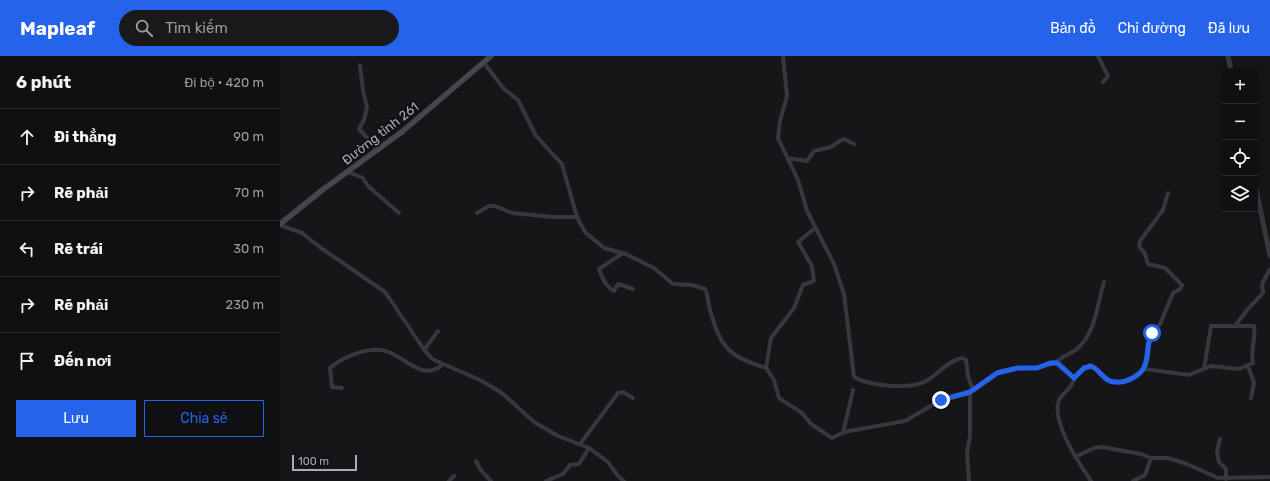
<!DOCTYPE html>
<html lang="vi">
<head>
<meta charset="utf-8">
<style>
	:root { --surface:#101012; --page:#19191b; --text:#f1f3f6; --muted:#9c9d9f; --line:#303032; --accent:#2563eb }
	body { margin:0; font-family:Rubik,sans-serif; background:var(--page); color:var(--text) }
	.controls { position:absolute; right:12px; top:12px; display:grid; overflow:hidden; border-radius:0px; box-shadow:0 4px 16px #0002 }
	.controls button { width:36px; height:36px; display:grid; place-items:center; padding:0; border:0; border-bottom:1px solid var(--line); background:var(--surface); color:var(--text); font:20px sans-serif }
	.scale { position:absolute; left:12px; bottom:10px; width:65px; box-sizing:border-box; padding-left:4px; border:2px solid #a8adb8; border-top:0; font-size:11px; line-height:14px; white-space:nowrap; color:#a8adb8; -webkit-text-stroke:3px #111113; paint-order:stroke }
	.stop { position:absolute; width:12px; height:12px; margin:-9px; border:3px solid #2563eb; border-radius:50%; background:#fff }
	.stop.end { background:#2563eb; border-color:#fff; box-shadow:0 1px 4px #0008 }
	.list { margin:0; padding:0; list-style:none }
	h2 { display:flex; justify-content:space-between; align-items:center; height:52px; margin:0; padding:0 16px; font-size:17px }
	h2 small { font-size:13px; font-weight:400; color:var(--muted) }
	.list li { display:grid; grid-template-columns:26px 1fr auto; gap:12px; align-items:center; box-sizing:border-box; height:56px; padding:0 16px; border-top:1px solid var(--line) }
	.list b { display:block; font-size:15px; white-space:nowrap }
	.list em { font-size:13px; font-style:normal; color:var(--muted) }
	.actions { display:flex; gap:8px; padding:12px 16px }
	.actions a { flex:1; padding:9px 0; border:1px solid var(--accent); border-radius:0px; text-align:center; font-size:14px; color:var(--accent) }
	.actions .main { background:var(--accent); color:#fff }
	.icon { flex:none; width:22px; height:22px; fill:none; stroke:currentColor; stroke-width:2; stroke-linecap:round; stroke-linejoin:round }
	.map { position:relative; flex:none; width:990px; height:425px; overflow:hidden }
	header { display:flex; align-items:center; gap:24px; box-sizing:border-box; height:56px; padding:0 20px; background:var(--accent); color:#fff }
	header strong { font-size:19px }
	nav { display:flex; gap:22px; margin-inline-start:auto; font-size:14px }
	.search { width:280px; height:36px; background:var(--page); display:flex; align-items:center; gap:10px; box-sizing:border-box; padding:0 14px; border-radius:22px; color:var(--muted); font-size:15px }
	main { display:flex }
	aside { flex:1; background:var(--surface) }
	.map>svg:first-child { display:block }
</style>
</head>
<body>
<header>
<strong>Mapleaf</strong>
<div class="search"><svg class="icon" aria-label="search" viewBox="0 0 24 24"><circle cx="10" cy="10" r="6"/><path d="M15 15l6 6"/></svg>Tìm kiếm</div>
<nav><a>Bản đồ</a><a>Chỉ đường</a><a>Đã lưu</a></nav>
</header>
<main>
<aside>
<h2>6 phút<small>Đi bộ · 420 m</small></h2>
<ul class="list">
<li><svg class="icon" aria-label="ahead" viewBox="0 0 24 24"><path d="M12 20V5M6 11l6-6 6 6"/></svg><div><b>Đi thẳng</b></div><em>90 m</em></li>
<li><svg class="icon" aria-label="right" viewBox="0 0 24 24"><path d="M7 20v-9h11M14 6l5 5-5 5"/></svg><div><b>Rẽ phải</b></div><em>70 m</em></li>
<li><svg class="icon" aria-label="left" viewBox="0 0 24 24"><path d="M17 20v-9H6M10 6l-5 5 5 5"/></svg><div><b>Rẽ trái</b></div><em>30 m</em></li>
<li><svg class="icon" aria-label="right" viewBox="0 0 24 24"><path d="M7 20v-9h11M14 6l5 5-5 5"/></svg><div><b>Rẽ phải</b></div><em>230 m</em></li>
<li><svg class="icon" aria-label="arrive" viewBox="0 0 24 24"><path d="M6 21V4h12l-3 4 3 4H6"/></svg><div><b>Đến nơi</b></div></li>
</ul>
<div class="actions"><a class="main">Lưu</a><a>Chia sẻ</a></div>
</aside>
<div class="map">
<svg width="990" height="425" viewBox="0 0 990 425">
	<rect width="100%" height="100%" fill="#161618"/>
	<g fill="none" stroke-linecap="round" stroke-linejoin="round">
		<path stroke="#37383d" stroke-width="4" d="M503 0 507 40 500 65 498 82 518 124 527 155 554 208 564 238 574 321C589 330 630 334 646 325 657 319 669 304 682 302L686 304 688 320 693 335
			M818 0 828 20 823 26
			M204 7 224 33 238 44 256 80 282 108 297 161 305 176 324 192 346 198 374 212 393 228 412 229 425 233C428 238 428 247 430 254 441 292 448 300 486 312L494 324 499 342 522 357 531 368 552 382 564 376 625 365 661 344 690 337 721 315 737 312H757L775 307 780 308 794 322
			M80 9 83 35 87 51 84 64 79 73 99 94
			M507 102 527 105 534 95 551 91 561 84 564 83 574 88
			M68 116 83 122 88 130 119 157
			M197 157 209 150H215L232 157 273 161H297
			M0 169 22 177 41 192 105 236 143 292 152 303 200 324 222 337 254 366 278 380 309 392 328 406 338 420 344 425
			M343 197 319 213C322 222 326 231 334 235L338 228 353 233
			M955 270 967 254 983 237 982 228 990 213
			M144 294 158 275
			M775 307C782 301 790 298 797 293 816 277 817 248 824 226
			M968 310 974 327 971 342
			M486 312 491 282 514 252 523 229 534 225 532 210 518 186 535 172
			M863 314 868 302 870 280 880 268 893 237 900 233 902 229 885 212 868 208 865 198 859 190 860 185 883 154 888 137
			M62 332 52 331 50 312C64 300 91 289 109 296 126 303 144 325 162 309
			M563 377 573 334
			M940 383 937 396 939 406 946 413V423
			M300 388 338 337 343 336 353 342
			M795 401 814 392 822 391 861 398 871 402H888L907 408 938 422 990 421
			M196 405 200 413 211 425
			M169 425 174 420
			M266 425 283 418 290 409 299 408 309 392
			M689 425 687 397 690 380V337
			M811 425C800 409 771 365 779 344 782 338 789 334 792 328 796 319 800 311 811 310 817 312 820 318 825 322 840 333 853 320 865 313L909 319 931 310 959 313 973 307C970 296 976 282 974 270H931L924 313
			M853 425 865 419 871 402"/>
		<path stroke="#37383d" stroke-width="5" d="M948 0 951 15
			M975 128 990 200"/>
		<path stroke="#45474d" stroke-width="5.5" d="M0 168 41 135 123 75 211 0"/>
	</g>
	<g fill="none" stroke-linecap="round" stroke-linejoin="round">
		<path stroke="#2563eb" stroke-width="5" d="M661 344 690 336 717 317 738 312H757L770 307H777L794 322 804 312 811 310C819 313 822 322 830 325 837 327 845 326 851 323 874 312 863 294 872 277"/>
	</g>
	<g text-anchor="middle" stroke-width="4" stroke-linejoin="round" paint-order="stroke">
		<g font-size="13" fill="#a8adb8" stroke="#111113">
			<text transform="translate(100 77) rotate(-38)" y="5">Đường tỉnh 261</text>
		</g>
	</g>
</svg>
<div class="controls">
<button>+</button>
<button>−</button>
<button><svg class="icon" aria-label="locate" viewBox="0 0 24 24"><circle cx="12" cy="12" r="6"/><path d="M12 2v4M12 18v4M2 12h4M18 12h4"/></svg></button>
<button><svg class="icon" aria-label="layers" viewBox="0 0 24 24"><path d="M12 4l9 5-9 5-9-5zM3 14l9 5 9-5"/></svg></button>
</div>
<div class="scale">100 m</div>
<div class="stop" style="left:872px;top:277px"></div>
<div class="stop end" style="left:661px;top:344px"></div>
</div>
</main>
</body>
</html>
